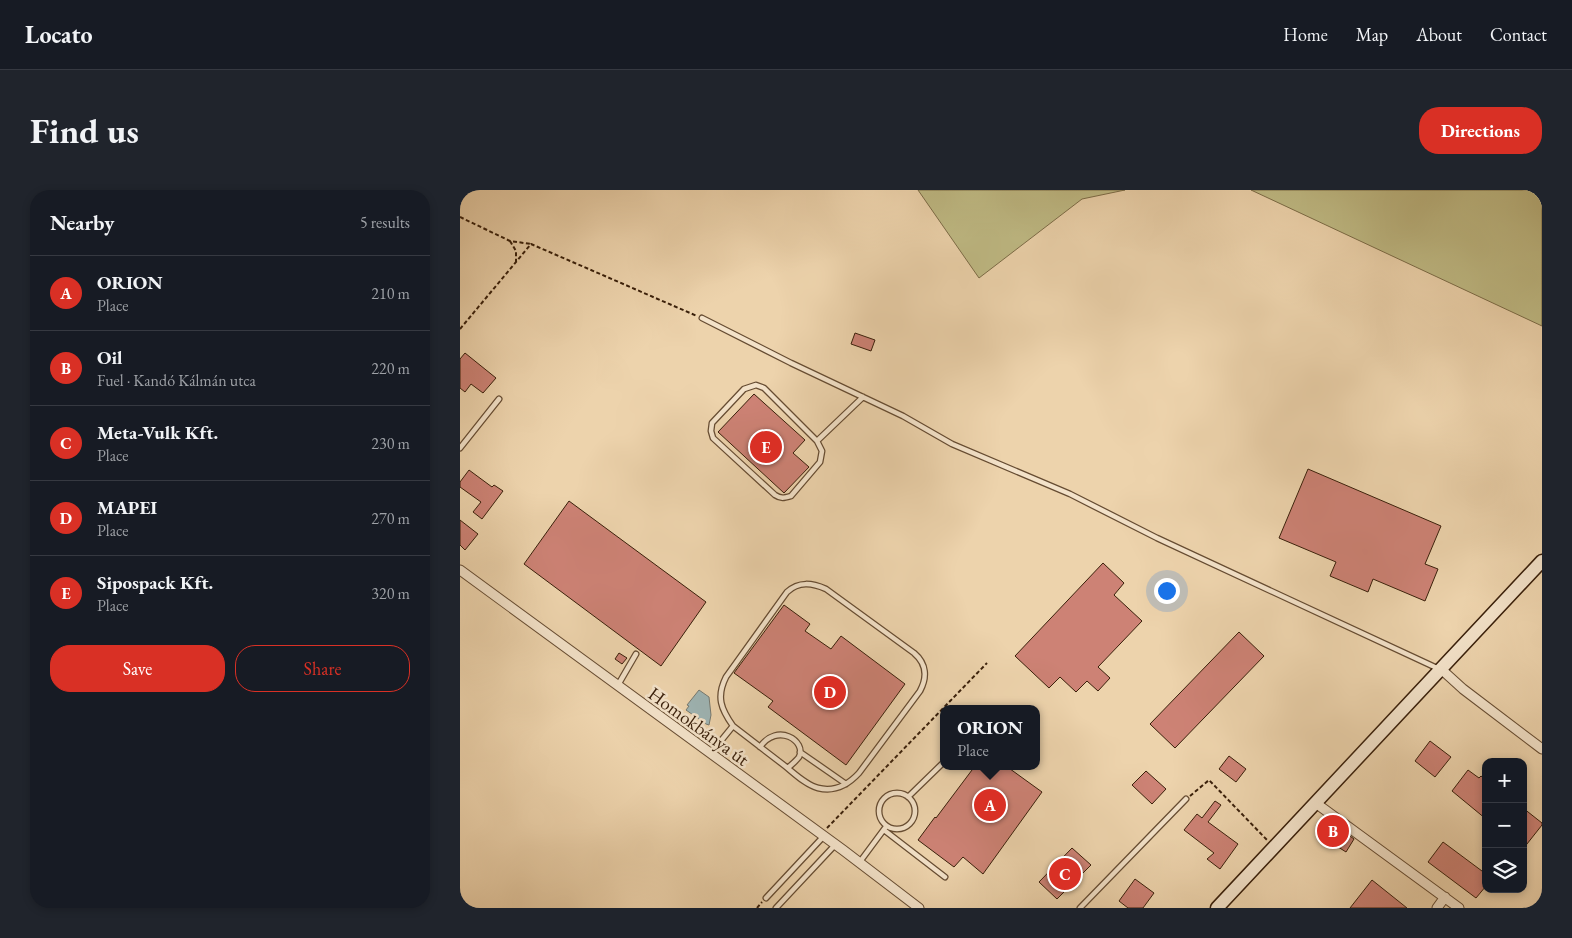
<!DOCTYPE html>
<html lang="en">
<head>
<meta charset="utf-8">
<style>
	:root { --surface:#171b24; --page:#20242c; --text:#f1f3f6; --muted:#9ea1a6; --line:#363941; --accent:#d93025 }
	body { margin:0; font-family:"EB Garamond",serif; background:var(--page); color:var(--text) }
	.controls { position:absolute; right:15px; bottom:15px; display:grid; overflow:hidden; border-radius:10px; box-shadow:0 2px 8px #0003 }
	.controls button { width:45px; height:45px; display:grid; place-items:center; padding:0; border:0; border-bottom:1px solid var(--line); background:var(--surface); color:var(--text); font:25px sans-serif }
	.you { position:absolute; left:706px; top:400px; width:18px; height:18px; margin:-12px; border:4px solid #fff; border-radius:50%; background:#1a73e8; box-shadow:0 0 0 8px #1a73e833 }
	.badge { display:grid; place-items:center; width:32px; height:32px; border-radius:50%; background:var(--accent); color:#fff; font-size:16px; font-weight:700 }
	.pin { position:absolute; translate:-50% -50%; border:2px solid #fff; box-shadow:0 1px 5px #0006 }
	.popup { position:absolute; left:480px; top:515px; width:100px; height:65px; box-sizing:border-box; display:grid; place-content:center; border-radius:10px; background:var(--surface); filter:drop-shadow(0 1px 4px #0005); font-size:16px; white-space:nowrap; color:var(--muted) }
	.popup b { font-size:19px; color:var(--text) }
	.popup::after { content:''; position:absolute; left:50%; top:100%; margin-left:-10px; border:10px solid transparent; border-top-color:var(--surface) }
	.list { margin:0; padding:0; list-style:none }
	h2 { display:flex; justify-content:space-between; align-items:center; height:65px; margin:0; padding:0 20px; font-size:21px }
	h2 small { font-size:16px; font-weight:400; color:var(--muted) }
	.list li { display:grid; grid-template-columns:32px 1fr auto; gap:15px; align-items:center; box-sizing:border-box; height:75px; padding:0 20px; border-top:1px solid var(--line) }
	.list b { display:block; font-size:19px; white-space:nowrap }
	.list p { margin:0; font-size:16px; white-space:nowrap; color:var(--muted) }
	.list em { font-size:16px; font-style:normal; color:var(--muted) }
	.actions { display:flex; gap:10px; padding:15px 20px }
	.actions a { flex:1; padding:11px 0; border:1px solid var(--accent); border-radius:20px; text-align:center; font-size:18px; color:var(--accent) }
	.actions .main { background:var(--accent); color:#fff }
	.icon { flex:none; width:28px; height:28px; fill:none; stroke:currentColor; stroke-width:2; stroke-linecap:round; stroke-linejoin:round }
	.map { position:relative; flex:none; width:1082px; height:718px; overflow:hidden; border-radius:20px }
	header { display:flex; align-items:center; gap:30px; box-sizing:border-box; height:70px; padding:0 25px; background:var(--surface); border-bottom:1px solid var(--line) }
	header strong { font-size:24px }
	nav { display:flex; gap:28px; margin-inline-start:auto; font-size:18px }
	.intro { display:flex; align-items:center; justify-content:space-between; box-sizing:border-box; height:120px; padding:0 30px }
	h1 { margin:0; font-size:35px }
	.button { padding:12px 22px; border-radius:20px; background:var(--accent); color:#fff; font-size:18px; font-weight:700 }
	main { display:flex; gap:30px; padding:0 30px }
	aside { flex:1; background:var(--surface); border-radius:20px; box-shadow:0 2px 8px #0003 }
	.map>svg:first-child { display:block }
</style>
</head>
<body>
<header>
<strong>Locato</strong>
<nav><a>Home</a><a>Map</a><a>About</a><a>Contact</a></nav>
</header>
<div class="intro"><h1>Find us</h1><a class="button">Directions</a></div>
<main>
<aside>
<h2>Nearby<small>5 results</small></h2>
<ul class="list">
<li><span class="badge">A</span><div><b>ORION</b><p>Place</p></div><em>210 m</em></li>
<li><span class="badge">B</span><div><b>Oil</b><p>Fuel · Kandó Kálmán utca</p></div><em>220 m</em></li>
<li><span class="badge">C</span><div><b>Meta-Vulk Kft.</b><p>Place</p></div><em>230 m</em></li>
<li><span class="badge">D</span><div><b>MAPEI</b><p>Place</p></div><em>270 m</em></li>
<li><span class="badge">E</span><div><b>Sipospack Kft.</b><p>Place</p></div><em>320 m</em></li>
</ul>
<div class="actions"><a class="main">Save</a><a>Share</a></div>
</aside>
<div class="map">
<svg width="1082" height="718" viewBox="0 0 1082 718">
	<rect width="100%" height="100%" fill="#edd3ac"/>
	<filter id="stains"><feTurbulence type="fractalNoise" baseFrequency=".004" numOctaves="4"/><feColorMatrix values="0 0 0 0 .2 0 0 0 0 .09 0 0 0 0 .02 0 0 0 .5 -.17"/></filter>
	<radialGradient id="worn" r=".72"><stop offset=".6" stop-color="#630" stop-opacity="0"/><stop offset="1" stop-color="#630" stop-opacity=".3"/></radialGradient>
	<path fill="#bfba84" stroke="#7c6c47" d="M458 0H665L622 9 519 88Z
		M791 0H1082V136Z"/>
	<path fill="#9eb5b5" stroke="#767971" d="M239 500 249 507 251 525 249 535 246 534 226 520 229 516 227 515Z"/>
	<path fill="#cd8275" stroke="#391f0a" d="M395 143 415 150 411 161 391 154Z
		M5 163 36 188 23 203 11 194 5 202 0 198V169Z
		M294 204 345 250 333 263 349 277 324 303 258 242Z
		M848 279 981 336 965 374 978 379 965 411 913 389 908 402 870 386 876 372 819 348Z
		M9 280 32 297 34 295 43 301 22 329 13 322 21 312 0 297V292Z
		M109 311 246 412 201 476 64 374Z
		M0 330 18 344 5 360 0 355Z
		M643 373 664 393 654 405 682 431 638 477 650 488 638 501 627 491 616 502 600 487 589 498 555 466Z
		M324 415 350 434 345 441 371 459 381 446 445 494 386 575 308 517 313 511 274 483Z
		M779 442 804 466 715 558 690 534Z
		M159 463 167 468 162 474 155 469Z
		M970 551 991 567 975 587 955 571Z
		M769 566 786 579 776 592 759 579Z
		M515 576H546L582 602 523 684 503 667 494 677 458 650 475 627 476 628Z
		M1008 580 1019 588 1021 586 1026 590V629L992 601Z
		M686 581 706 599 692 614 672 595Z
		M755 611 761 615 748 632 778 654 760 679 747 669 754 663 724 640 737 624 742 628Z
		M1063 618 1082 633V635L1063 659Z
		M886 643 894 649 886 662 875 655 880 646 883 648Z
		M983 652 1026 684V696L1016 708 968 672Z
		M612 658 631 675 597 709 579 692Z
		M675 689 694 703 683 718H668L659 711Z
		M912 690 947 718H890Z"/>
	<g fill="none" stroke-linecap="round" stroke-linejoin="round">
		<defs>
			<path id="lane" d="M242 128 331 173 443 226 492 254 610 304 697 348 979 479
				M357 251 304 198 296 195 284 199 252 233 251 241 253 248 315 305C321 309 324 308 331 306L360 272 362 261 357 251 403 207
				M0 258 39 209
				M158 495 176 464
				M300 557C317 532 347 551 339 567 336 571 331 575 328 578
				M340 562 386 594
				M251 563 273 536C290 549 308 563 325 576 335 584 346 595 358 598 374 602 388 595 399 583L460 501C467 488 467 474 454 463L366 399C352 393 339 391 327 402L266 487C256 507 261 519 273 536
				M419 621a18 18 0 1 1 36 0a18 18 0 1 1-36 0Z
				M448 607 484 572
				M424 640 485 687
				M399 673 425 638
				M306 708 363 647
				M316 718 375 655
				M620 718 726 609"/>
			<path id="street" d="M0 380 383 660 459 718
				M981 479 1003 499 1082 559
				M857 614 999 718
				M977 718 985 707"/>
			<path id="secondary" d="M757 718 1082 371"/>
		</defs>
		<use href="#lane" stroke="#664c32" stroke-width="7"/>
		<use href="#street" stroke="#664c32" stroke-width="11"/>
		<use href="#secondary" stroke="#391f0a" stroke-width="15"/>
		<path stroke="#391f0a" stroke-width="2" stroke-dasharray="4 2.5" stroke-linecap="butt" d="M0 27 50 51 71 54
			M50 51 56 61V72
			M0 139 71 54 237 126
			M730 606 749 590 807 650
			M367 638 527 473
			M297 718 302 712"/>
		<use href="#lane" stroke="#f3e2c9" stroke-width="4.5"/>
		<use href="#street" stroke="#f3e2c9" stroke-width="9"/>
		<use href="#secondary" stroke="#f3e2c9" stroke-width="12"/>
	</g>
	<g text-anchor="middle" stroke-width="5" stroke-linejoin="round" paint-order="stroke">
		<g font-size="19" fill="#391f0a" stroke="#f3e2c9">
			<text transform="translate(239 536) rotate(36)" y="7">Homokbánya út</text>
		</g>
	</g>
	<rect width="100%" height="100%" filter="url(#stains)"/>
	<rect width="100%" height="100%" fill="url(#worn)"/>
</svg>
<div class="controls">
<button>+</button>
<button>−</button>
<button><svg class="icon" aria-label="layers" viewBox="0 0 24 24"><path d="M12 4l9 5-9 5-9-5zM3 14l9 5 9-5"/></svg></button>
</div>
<div class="you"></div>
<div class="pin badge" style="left:530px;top:615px">A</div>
<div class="popup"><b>ORION</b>Place</div>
<div class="pin badge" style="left:873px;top:641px">B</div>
<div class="pin badge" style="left:605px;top:684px">C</div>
<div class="pin badge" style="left:370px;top:502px">D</div>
<div class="pin badge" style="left:306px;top:257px">E</div>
</div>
</main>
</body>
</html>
